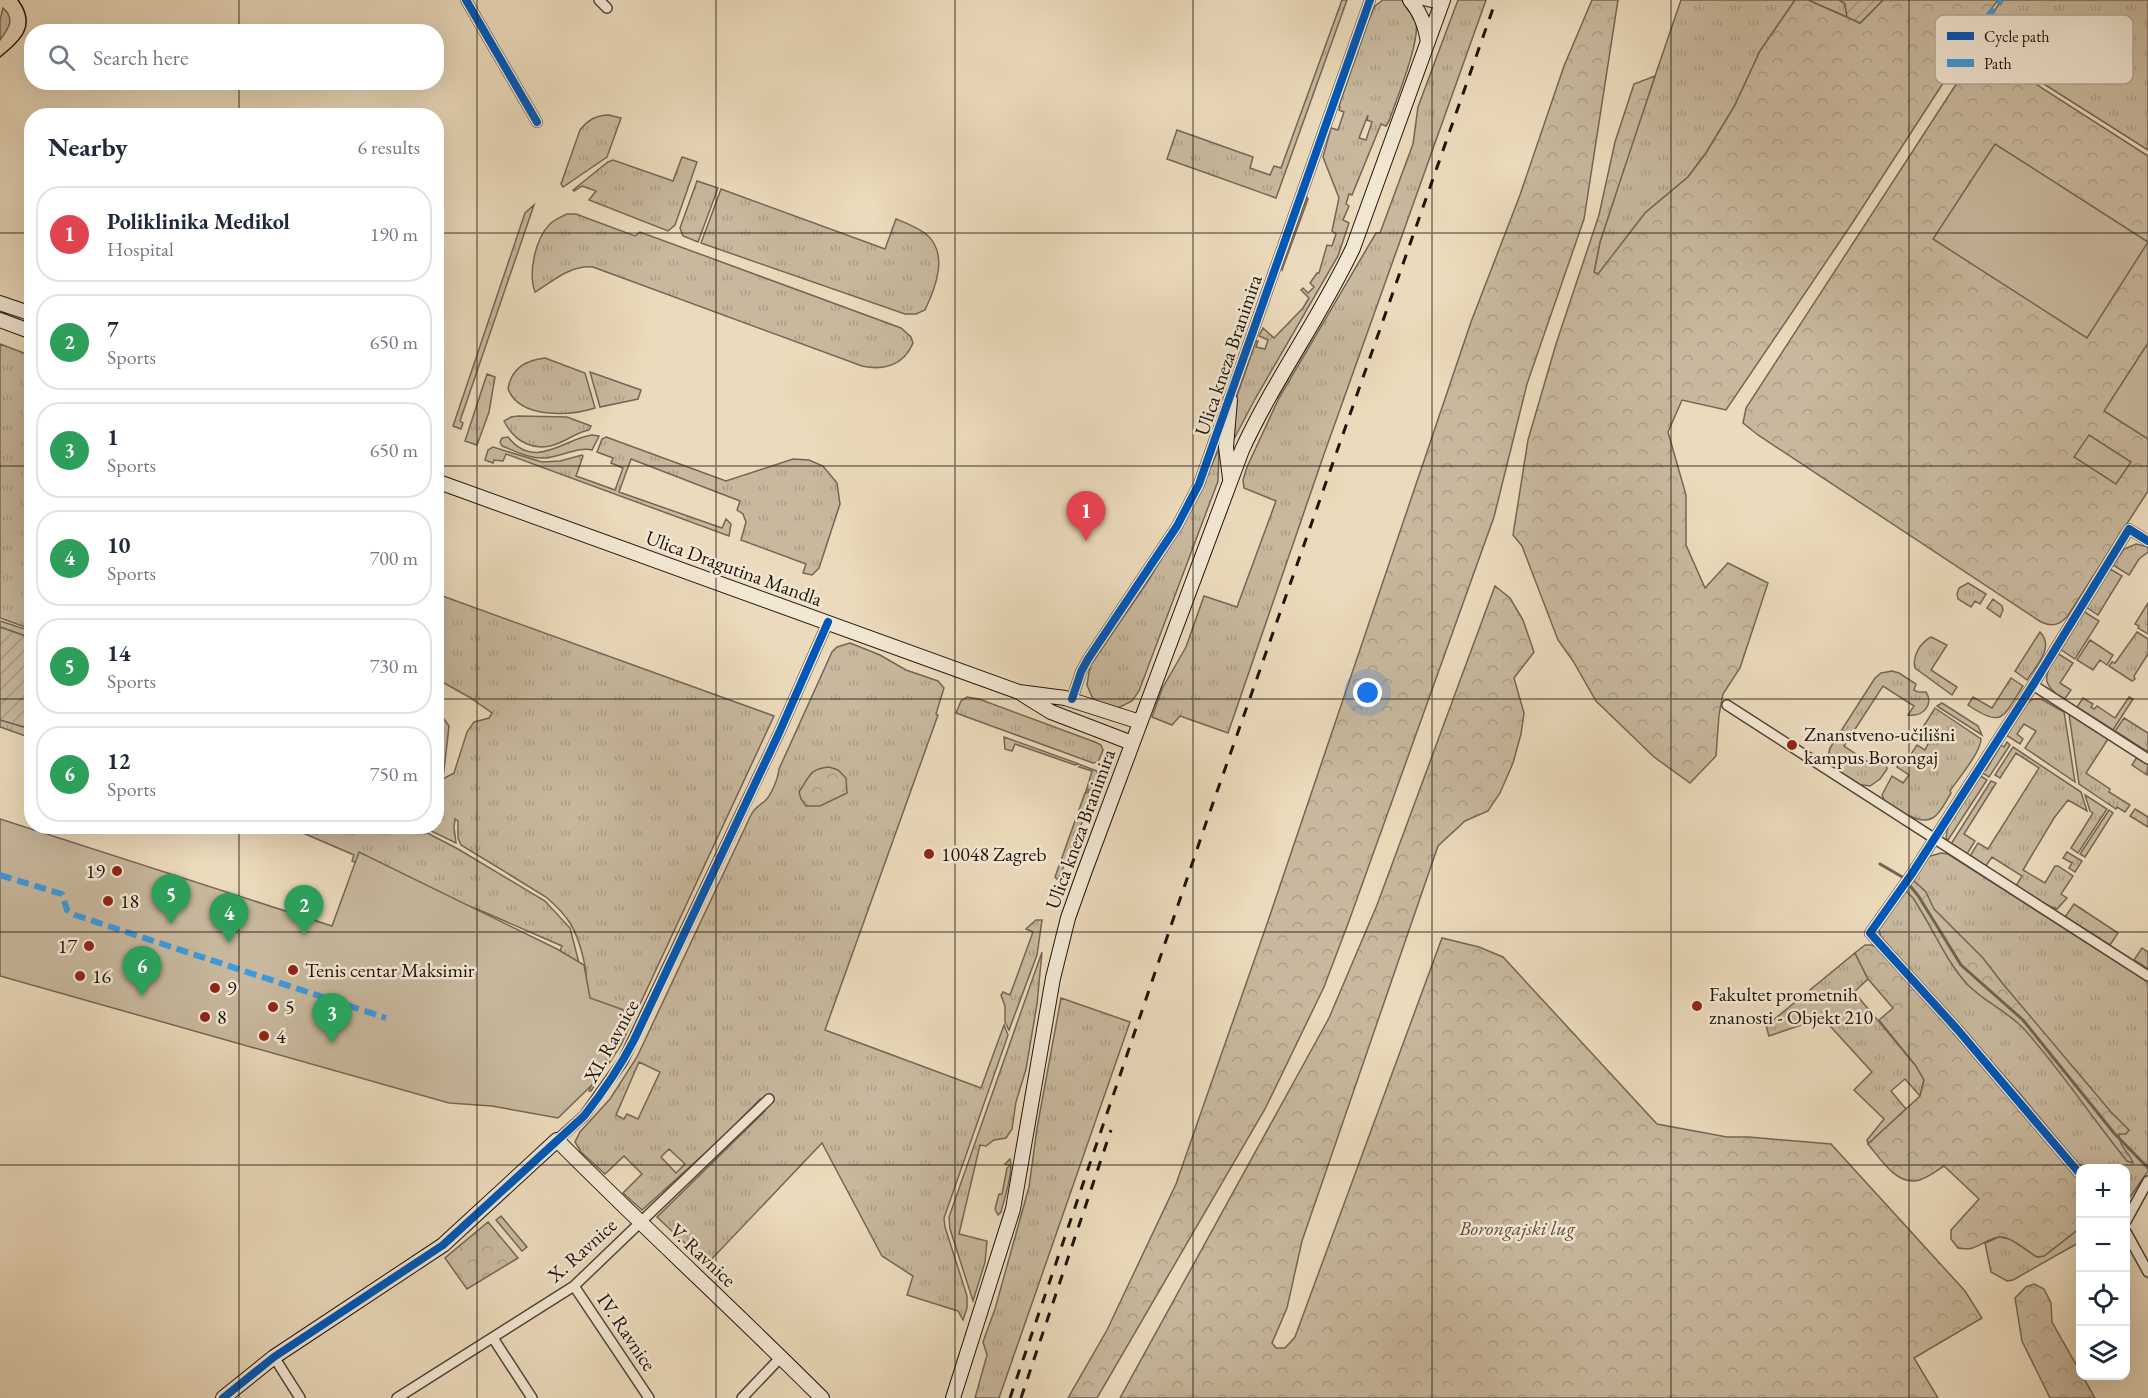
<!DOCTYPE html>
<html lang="en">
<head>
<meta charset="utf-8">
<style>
	:root { --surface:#fff; --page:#f2f2f3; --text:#1f2937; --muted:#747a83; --line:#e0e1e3; --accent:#8f2418 }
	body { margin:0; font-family:"EB Garamond",serif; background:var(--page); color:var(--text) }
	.controls { position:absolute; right:18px; bottom:18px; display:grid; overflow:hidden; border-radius:12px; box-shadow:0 6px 24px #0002 }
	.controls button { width:54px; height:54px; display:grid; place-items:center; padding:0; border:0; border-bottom:2px solid var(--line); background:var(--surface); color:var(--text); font:30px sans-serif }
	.you { position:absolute; left:1368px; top:693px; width:21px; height:21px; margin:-15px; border:4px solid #fff; border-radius:50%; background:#1a73e8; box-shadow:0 0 0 9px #1a73e833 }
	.badge { display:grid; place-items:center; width:39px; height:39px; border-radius:50%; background:var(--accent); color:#fff; font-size:20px; font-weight:700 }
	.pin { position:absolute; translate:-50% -50px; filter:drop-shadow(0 2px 3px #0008) }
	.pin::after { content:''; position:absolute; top:32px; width:21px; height:18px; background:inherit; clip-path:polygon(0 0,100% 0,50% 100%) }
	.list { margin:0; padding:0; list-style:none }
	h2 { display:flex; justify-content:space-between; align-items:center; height:78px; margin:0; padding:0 24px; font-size:26px }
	h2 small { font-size:20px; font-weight:400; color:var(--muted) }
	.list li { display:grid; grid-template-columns:39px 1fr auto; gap:18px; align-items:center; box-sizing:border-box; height:96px; margin:0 12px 12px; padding:0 12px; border:2px solid var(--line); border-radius:24px }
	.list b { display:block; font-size:22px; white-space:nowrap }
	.list p { margin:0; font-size:20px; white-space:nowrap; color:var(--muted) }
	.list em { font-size:20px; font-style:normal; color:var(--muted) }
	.icon { flex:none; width:33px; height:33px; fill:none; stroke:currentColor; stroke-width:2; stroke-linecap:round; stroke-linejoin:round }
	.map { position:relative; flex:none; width:2148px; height:1398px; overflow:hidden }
	.search { position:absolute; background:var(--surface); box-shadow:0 6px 24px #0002; left:24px; top:24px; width:420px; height:66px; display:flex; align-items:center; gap:15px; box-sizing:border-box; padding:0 21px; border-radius:24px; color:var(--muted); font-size:22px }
	.panel { position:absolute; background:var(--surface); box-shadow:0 6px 24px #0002; left:24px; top:108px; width:420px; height:726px; border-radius:24px }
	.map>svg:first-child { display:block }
</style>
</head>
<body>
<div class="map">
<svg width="2148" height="1398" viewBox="0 0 2148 1398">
	<defs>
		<pattern id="grass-tufts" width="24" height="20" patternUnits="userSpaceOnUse" patternTransform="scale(1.5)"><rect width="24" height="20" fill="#c8b89d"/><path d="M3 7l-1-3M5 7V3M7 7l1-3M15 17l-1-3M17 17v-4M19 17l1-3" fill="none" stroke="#ab9d86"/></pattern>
		<pattern id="forest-crowns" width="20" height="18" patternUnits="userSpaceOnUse" patternTransform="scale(1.5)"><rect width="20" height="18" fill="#c8b89d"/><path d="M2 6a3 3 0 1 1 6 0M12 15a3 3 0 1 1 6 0" fill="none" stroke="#ab9d86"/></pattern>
		<pattern id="garden-furrows" width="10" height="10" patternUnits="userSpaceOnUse" patternTransform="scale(1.5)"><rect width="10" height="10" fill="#c8b89d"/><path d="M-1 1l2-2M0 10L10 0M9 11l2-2" fill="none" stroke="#ab9d86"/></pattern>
	</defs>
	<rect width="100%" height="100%" fill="#ebdabb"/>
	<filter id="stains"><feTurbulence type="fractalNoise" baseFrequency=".00333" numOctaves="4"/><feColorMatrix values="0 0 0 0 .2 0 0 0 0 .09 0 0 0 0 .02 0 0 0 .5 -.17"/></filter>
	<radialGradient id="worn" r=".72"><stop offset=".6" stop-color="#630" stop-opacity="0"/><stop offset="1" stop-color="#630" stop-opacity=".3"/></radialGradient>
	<path fill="url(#grass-tufts)" stroke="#746655" stroke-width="1.5" fill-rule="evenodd" d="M1342 0H1347L1276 198 1167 159 1177 130 1253 157 1250 168 1270 175 1274 166 1281 168Z
		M1383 0H1401C1409 7 1415 12 1416 23 1420 42 1396 101 1389 121L1386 126 1381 124 1352 195 1349 194 1346 204 1349 206 1343 220 1349 223 1338 256 1255 399 1234 439 1236 399 1256 341H1258L1256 347 1265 349 1268 340 1259 336 1263 328 1274 338 1303 308 1309 298 1301 290 1303 288 1308 293 1314 287 1310 283 1317 273H1319L1327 245 1332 246 1336 234 1332 231 1339 198 1323 157 1331 128 1338 130 1344 112 1339 110 1340 107 1339 106 1368 22 1375 6ZM1368 115 1367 120 1372 122 1366 140 1359 138Z
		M1458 0H1486L1323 457 1228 733 1180 716 1172 725 1152 717 1162 689 1186 647 1204 596 1237 607 1276 501 1244 488 1243 480 1247 467 1279 398 1376 233H1380L1413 144 1418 107Z
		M1681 0H1795L1760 51 1734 107 1706 153 1688 177 1645 213 1599 274 1594 273 1600 242 1628 155Z
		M1808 0H1839L1845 4 1847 17Z
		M2002 0H2148V150L2017 67 1998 61 1978 62 1971 42Z
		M3 8C16 19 8 29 0 40V20Z
		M609 115 621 118 607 157 563 187 561 184 580 130C588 120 596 115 609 115Z
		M682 157 697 162 675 225 668 231 589 200 596 191 582 186 574 191 573 190 608 162 613 160 673 181Z
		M697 181 718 188 698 242 683 236 680 228Z
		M721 189 885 249 896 219C906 223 917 227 926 234 949 253 936 287 925 310L916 314H905L701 243Z
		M1307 197 1308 199 1282 270 1281 268Z
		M534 205 460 421 463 423 461 429 453 426 525 213Z
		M567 214H576L635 236 640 232 901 328 911 337 913 343C904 365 884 371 862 366L593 267C570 265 553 281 535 292 528 273 535 239 550 224 555 219 561 217 567 214Z
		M0 344 29 355 31 354V629L0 618Z
		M545 358 585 373 595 408C570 416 520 419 508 389 511 369 526 360 545 358Z
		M590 372 641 390 638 399 600 407Z
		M487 374 495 377 489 412 477 445 465 441Z
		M518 416 567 417 591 426 589 430C578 432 569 439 559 443 536 453 515 443 504 421L511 417Z
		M592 435 599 436 592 450C581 446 559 457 545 458 530 459 515 451 502 446L500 442 502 438 508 437C535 471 563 439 592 435Z
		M606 437 726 481 793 459 809 460 823 466 837 483 840 504 819 568 812 575 803 573 806 564 741 540 746 522 743 514 737 510 740 501 631 459 619 492 722 528 726 519 731 524 729 536 506 454 503 461 494 460 493 463 485 460 488 450 493 447 542 462 560 461 582 455 583 456 576 476 615 490 623 468 611 463 613 458 597 452 602 439Z
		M1219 449 1218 481 1139 691 1132 701 1118 708 1101 705 1092 697 1087 685 1090 666 1148 581 1190 512Z
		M2136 544 2148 547V552L2139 559 2129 575 2113 565 2124 549Z
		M2110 569 2122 576 2098 615 2086 607Z
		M1968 583 1986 594 1980 604 1975 601 1971 607 1958 599 1957 594 1959 588Z
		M437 594 774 716 621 1045 591 1091H589L619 1014 582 999C588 982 587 973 583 957 576 928 568 916 546 897L461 845 458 838V821L455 819 454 827 456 843 423 827 436 826 437 714 442 716 449 726 443 779 454 773 467 732 474 722 489 718 492 713 469 697 437 679Z
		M1993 599 2002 606 2003 610 2000 617 1987 608Z
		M2148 603V634L2138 628 2139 626 2135 624Z
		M2083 611 2099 621 2075 659 2060 649Z
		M0 621 31 631V638L0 627Z
		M2040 632C2055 647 2036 666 2027 680L2015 671Z
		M2137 632 2148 639V654L2134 676 2135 679 2132 681 2109 666 2112 662 2115 663Z
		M1931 637 1947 645 1931 670 1957 687 1952 695 1915 668C1912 656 1920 643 1931 637Z
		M2090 640 2113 655 2107 665 2100 660 2093 670 2077 660Z
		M850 643 880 655 906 670 938 681 944 688 936 714 938 715 825 1030 981 1088 1004 1025 1008 1035 944 1218 945 1227 967 1296V1308L963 1320 958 1311 907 1295 913 1276 882 1256 822 1143 707 1264 657 1217 765 1111 760 1099 723 1137 642 1210 623 1193 642 1174 624 1156 605 1174 581 1152 575 1142 580 1132 610 1099 637 1057 751 815C755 807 759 806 765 801 772 794 778 778 779 769L832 652 837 647ZM639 1062 660 1072 638 1119 627 1114 624 1119 616 1115ZM669 1149 685 1164 676 1173 661 1157Z
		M2057 653 2073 663 2060 683 2071 690 2064 700C2040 683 2044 677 2057 653Z
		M1892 671 1899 673 1916 684 1914 690 1918 692H1926C1934 705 1923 717 1908 715L1914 706 1883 686 1844 746 1874 766 1880 757 1885 761 1887 769 1880 779 1870 786 1855 784 1832 770 1828 756 1830 748 1875 678 1881 673Z
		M2011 678 2023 686C2003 717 2003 729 1968 705L1973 697 1992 708Z
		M967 697 979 699 1095 742 1101 745 1103 750 1098 762 1093 763 956 713 961 701Z
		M2129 697 2133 699 2113 730 2077 707 2083 698 2093 704 2091 707 2094 709 2097 706 2115 718Z
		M2033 699H2041L2064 712 2075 782 2025 748 2036 731 2024 724 2017 734 2023 739 2020 744 2006 735 2025 705Z
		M1942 703 1978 726 1982 735 1937 706Z
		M1935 708 1981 739C1980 754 1959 777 1950 791L1951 793C1940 811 1935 828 1910 816L1908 818 1885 802 1882 795 1892 776 1903 783 1909 775 1897 767 1904 756 1908 759 1917 745 1925 750 1929 742 1918 735Z
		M2069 714 2108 739 2086 773 2110 789 2109 792 2130 805 2125 812 2117 807 2116 809 2079 784Z
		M2124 718 2148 733V752L2115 731Z
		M0 720 31 729V738L0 727Z
		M1004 737 1079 764 1075 765 1015 744 1012 751 1005 749Z
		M2007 742 2010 745 1989 777 1981 772 1983 769 1986 770 2001 745 2004 747Z
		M2013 747 2081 792 2087 811 2068 800 2054 818 2023 870 2045 883 2055 866H2058L2073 876 2061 894 2067 898 2057 909 2049 906 2016 886 2022 876 1992 857 1985 867 1970 856 1978 843 1988 849 2039 768 2016 753 2000 778 1995 775Z
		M2137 757 2148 764 2147 775 2132 765Z
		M1081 765 1097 771 1098 781 1095 788 1086 791 1092 771 1079 767Z
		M1979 775 1987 780 1948 840 1946 838 1948 826Z
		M1991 781 1996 783 1964 834 1975 841 1967 854 1951 844Z
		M1095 791 1059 878 1057 879 1055 877 1085 793Z
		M2085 795 2107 809 2078 853 2071 848 2093 813 2090 811Z
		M2135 809 2148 817V827L2130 816Z
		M2109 810 2113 813 2085 857 2080 854Z
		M289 827H416L458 849 545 901 570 928 579 963 559 954 562 946 484 912 352 861 354 855Z
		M2067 852 2082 861 2075 872 2069 868 2072 863 2063 858Z
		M1941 853 1948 854 2148 982V1171L2131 1196 2126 1199V1168H2081L2021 1095 1881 937 1879 930 1880 925 1927 857Z
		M2074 904 2118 933 2110 945 2065 917Z
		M1036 920H1042L1037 955 1009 1030 1005 1022V1006L1001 995 1003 992 1010 995 1033 932 1026 929Z
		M2142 948 2148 952V969L2134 960Z
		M1042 952 1037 1004 1026 1069 1016 1102 1012 1129 1006 1138 994 1140 986 1146 980 1145 959 1234 987 1241 985 1262 973 1301 950 1229 949 1217Z
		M1855 953 1868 979 1854 992 1916 1066 1924 1080 1920 1096 1905 1079 1891 1091 1906 1109 1868 1144 1867 1140 1884 1119 1854 1090 1872 1072 1820 1015 1804 1024 1769 1036 1766 1026Z
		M1061 998 1130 1022 999 1398H975L987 1355 983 1342 995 1309 1029 1187 1037 1128Z
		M1010 1159C1014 1171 1004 1199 1001 1212L998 1215 995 1209 999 1194H1002L1007 1168 1010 1165 1005 1164Z
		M2080 1228V1242L2013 1280 2007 1281 1991 1272 1985 1243 1999 1237 2010 1239 2037 1257 2044 1256Z"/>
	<path fill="url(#forest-crowns)" stroke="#746655" stroke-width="1.5" d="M1592 0H1618L1584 219 1527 384 1494 517 1349 921 1324 987 1265 1109 1097 1398H1068L1107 1330 1176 1184 1268 921 1471 322 1520 195 1564 66Z
		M1795 0H1808L1860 23 1883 0H1998L1969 38 1963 59 1949 74 1851 225 1726 410 1682 400 1668 432 1686 495V545L1705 588 1728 563 1768 583 1740 668 1723 694 1719 715 1716 756 1690 783 1654 757 1596 701 1573 661 1558 640 1522 546 1513 535 1528 440 1556 344 1599 215 1615 142 1634 84 1655 76 1600 242 1594 272 1598 274 1645 213 1688 177 1706 153 1734 107 1760 51Z
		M1999 64 2014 70 2148 156V491L2067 617C2059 625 2052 627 2041 622L1758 435 1743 423 1746 408 1955 86C1967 71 1979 65 1999 64Z
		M1495 586 1510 598 1523 620 1534 652 1514 678 1524 713 1521 734 1513 763 1500 793 1488 811 1465 821 1438 846 1302 1241 1287 1308 1272 1343 1276 1348H1285L1295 1337 1442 938 1479 947 1503 957 1657 1124 1727 1137H1749L1831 1144 1965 1291 1982 1318 1914 1358 1938 1398H1120L1329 1018 1377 905Z
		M829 767 838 770 846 778 847 793 820 806H806L801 799 799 792C810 777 808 769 829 767Z
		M1911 878 1926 892 1934 909 1983 958 2003 984 2111 1112 2129 1130 2126 1134H2119C2119 1148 2129 1151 2133 1163L2127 1161C2092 1118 2062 1072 2025 1030 2009 1012 1984 1002 1967 984 1945 960 1932 926 1913 898L1904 889Z
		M1865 945H1871L1877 947 1953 1030 2080 1180V1228L2044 1256 2037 1257C2027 1251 2011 1236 1999 1237 1982 1240 1978 1252 1958 1248L1951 1239V1230L1979 1199 1944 1166C1936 1171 1926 1180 1915 1181 1895 1183 1879 1157 1868 1144L1920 1096 1924 1080 1916 1066 1879 1020 1893 1008 1868 979 1855 953Z
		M488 1222 518 1258 467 1289 445 1258Z
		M2034 1284 2044 1289 2051 1303 2052 1322 2095 1398H2050L2022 1341 2015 1298 2026 1287Z"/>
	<path fill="url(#garden-furrows)" stroke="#746655" stroke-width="1.5" d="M1839 0H1883L1860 23 1847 17 1845 4Z
		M0 627 31 638V729L0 720Z"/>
	<path fill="#c8b89d" stroke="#746655" stroke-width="1.5" d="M1995 144 2148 242 2087 338 1933 239Z
		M2148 343V439L2104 411Z
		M2089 435 2131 462 2116 484 2074 457Z
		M0 819 332 926 359 852 557 949 584 965 590 998 632 1013 595 1082 558 1118 492 1106 449 1103 0 976Z
		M501 1216 527 1247 522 1251 496 1220Z"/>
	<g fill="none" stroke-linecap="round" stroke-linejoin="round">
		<path stroke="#706352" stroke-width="3" d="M1880 864 1904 878 1919 897 1961 965 2023 1020 2114 1133 2148 1168"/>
		<defs>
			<path id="street" d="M466 0 537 122
				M599 0 607 8
				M1422 0 1435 3 1443 2 1442 0
				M2033 685 2148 759
				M1072 699 1081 672 1088 659 1177 526 1199 484 1370 0
				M1727 705 2148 976
				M557 1140 584 1116 623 1061 779 733 828 622
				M2080 1174 1957 1029 1870 933 1911 875 2033 685 2129 529 2148 541
				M2126 1221 2148 1181
				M2126 1232 2148 1272
				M574 1286 649 1398
				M493 1338 532 1398
				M274 1357 300 1398
				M397 1398 574 1286 769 1099
				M742 1398 781 1357"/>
			<path id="secondary" d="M1410 0C1421 13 1425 25 1428 42
				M0 303 32 314
				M0 320 32 332
				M1230 400 1226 447 1230 478
				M436 481 1019 692 1065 698 1140 722
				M1022 694 1051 712 1132 743
				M223 1398 274 1357 443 1245 557 1140C644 1228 735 1311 822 1398
				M953 1398 1013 1209 1053 978 1068 918 1084 873 1242 450C1274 380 1320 318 1353 248L1443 0"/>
		</defs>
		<use href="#street" stroke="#524638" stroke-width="12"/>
		<use href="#secondary" stroke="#1f140d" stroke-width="16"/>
		<use href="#street" stroke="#f2e7d3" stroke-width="9"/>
		<use href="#secondary" stroke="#f2e7d3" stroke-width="14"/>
		<path stroke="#1f140d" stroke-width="1.5" d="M0 57C20 41 37 26 18 0"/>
		<path stroke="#1f140d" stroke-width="3" stroke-dasharray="10 10" stroke-linecap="butt" d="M1010 1398 1207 820 1496 0
			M1021 1398 1111 1130"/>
		<path stroke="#3c9ade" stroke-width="6" stroke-dasharray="12 6" stroke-linecap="butt" d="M1975 65C1972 60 1968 54 1968 47 1968 39 1994 10 2001 0
			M0 875 62 894 67 910 75 915 386 1018"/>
		<defs>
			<path id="cycleway" d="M466 0 537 122
				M1072 699 1081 672 1088 659 1177 526 1199 484 1370 0
				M2080 1174 1957 1029 1870 933 1911 875 2033 685 2129 529 2148 541
				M223 1398 274 1357 443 1245 584 1116C603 1092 620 1067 634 1040L779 733 828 622"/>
		</defs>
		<use href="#cycleway" stroke="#f2e7d3" stroke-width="11"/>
		<use href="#cycleway" stroke="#0057b8" stroke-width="8"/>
	</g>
	<path fill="none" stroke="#1f140d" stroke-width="1.5" stroke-opacity="0.55" d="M239 0V32M477 0V1398M716 0V1398M955 0V1398M1193 0V1398M1432 0V1398M1671 0V1398M1909 0V1398M239 82V116M0 233H32M436 233H2148M0 466H32M436 466H2148M0 699H32M436 699H2148M239 826V1398M0 932H2148M0 1165H2148"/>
	<g fill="#8f2418" stroke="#f2e7d3" stroke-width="2">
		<circle cx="1792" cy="745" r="6"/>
		<circle cx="929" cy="854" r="6"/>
		<circle cx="117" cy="871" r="6"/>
		<circle cx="108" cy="901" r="6"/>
		<circle cx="89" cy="946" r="6"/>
		<circle cx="293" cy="970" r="6"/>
		<circle cx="80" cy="976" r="6"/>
		<circle cx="215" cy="988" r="6"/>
		<circle cx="1697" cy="1006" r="6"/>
		<circle cx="273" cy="1007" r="6"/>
		<circle cx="205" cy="1017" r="6"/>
		<circle cx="264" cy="1036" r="6"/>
	</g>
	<g text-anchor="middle" stroke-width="5" stroke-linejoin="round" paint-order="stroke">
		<g font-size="20" fill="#1f140d" stroke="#f2e7d3">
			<text transform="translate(1228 355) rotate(-71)" y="7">Ulica kneza Branimira</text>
			<text transform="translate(734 568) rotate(20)" y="7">Ulica Dragutina Mandla</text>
			<text transform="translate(1080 829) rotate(-70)" y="7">Ulica kneza Branimira</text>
			<text transform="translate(611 1041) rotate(-61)" y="7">XI. Ravnice</text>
			<text transform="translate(582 1250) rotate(-42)" y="7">X. Ravnice</text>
			<text transform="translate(703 1255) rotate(43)" y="7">V. Ravnice</text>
			<text transform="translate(627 1332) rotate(56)" y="7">IV. Ravnice</text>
		</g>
		<g font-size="20" fill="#1f140d" stroke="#f2e7d3" text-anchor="start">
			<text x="1804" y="741">Znanstveno-učilišni<tspan x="1804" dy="23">kampus Borongaj</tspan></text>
			<text x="941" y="861">10048 Zagreb</text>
			<text x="105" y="878" text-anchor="end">19</text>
			<text x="120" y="908">18</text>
			<text x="77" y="953" text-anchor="end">17</text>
			<text x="305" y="977">Tenis centar Maksimir</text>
			<text x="92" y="983">16</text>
			<text x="227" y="995">9</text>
			<text x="1709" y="1001">Fakultet prometnih<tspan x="1709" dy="23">znanosti - Objekt 210</tspan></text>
			<text x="285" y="1014">5</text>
			<text x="217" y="1024">8</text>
			<text x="276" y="1043">4</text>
		</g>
		<g font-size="20" font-style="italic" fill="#5a4d3f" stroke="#f2e7d3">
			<text x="1517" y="1235">Borongajski lug</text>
		</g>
	</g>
	<rect x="1935" y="15" width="198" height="69" rx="9" fill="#f2e7d3" stroke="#b3a898" stroke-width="1.5"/>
	<rect x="1947" y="32" width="27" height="8" fill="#0057b8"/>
	<rect x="1947" y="59" width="27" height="8" fill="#3c9ade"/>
	<g font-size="16" fill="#1f140d">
		<text x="1984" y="42">Cycle path</text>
		<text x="1984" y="69">Path</text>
	</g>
	<rect width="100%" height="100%" filter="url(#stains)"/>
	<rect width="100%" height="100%" fill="url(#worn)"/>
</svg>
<div class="controls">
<button>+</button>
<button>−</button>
<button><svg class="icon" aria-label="locate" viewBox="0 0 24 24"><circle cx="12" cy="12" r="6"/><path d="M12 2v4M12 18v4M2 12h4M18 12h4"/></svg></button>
<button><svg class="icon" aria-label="layers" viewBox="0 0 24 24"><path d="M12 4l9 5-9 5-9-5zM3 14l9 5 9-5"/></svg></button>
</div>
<div class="you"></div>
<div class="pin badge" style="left:1086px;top:541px;background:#e0444e">1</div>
<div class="pin badge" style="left:304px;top:935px;background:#2e9e5b">2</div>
<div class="pin badge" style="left:332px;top:1043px;background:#2e9e5b">3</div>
<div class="pin badge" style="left:229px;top:943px;background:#2e9e5b">4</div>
<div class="pin badge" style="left:171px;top:924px;background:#2e9e5b">5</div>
<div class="pin badge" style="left:142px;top:996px;background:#2e9e5b">6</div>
<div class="search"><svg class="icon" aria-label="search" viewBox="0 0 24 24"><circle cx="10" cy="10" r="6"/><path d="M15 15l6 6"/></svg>Search here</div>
<section class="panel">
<h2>Nearby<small>6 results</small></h2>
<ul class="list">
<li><span class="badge" style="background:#e0444e">1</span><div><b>Poliklinika Medikol</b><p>Hospital</p></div><em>190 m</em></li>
<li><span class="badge" style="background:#2e9e5b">2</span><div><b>7</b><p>Sports</p></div><em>650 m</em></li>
<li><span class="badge" style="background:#2e9e5b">3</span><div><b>1</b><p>Sports</p></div><em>650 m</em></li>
<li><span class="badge" style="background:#2e9e5b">4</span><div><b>10</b><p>Sports</p></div><em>700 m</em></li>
<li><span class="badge" style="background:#2e9e5b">5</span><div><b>14</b><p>Sports</p></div><em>730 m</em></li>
<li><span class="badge" style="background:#2e9e5b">6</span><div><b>12</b><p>Sports</p></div><em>750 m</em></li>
</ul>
</section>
</div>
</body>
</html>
